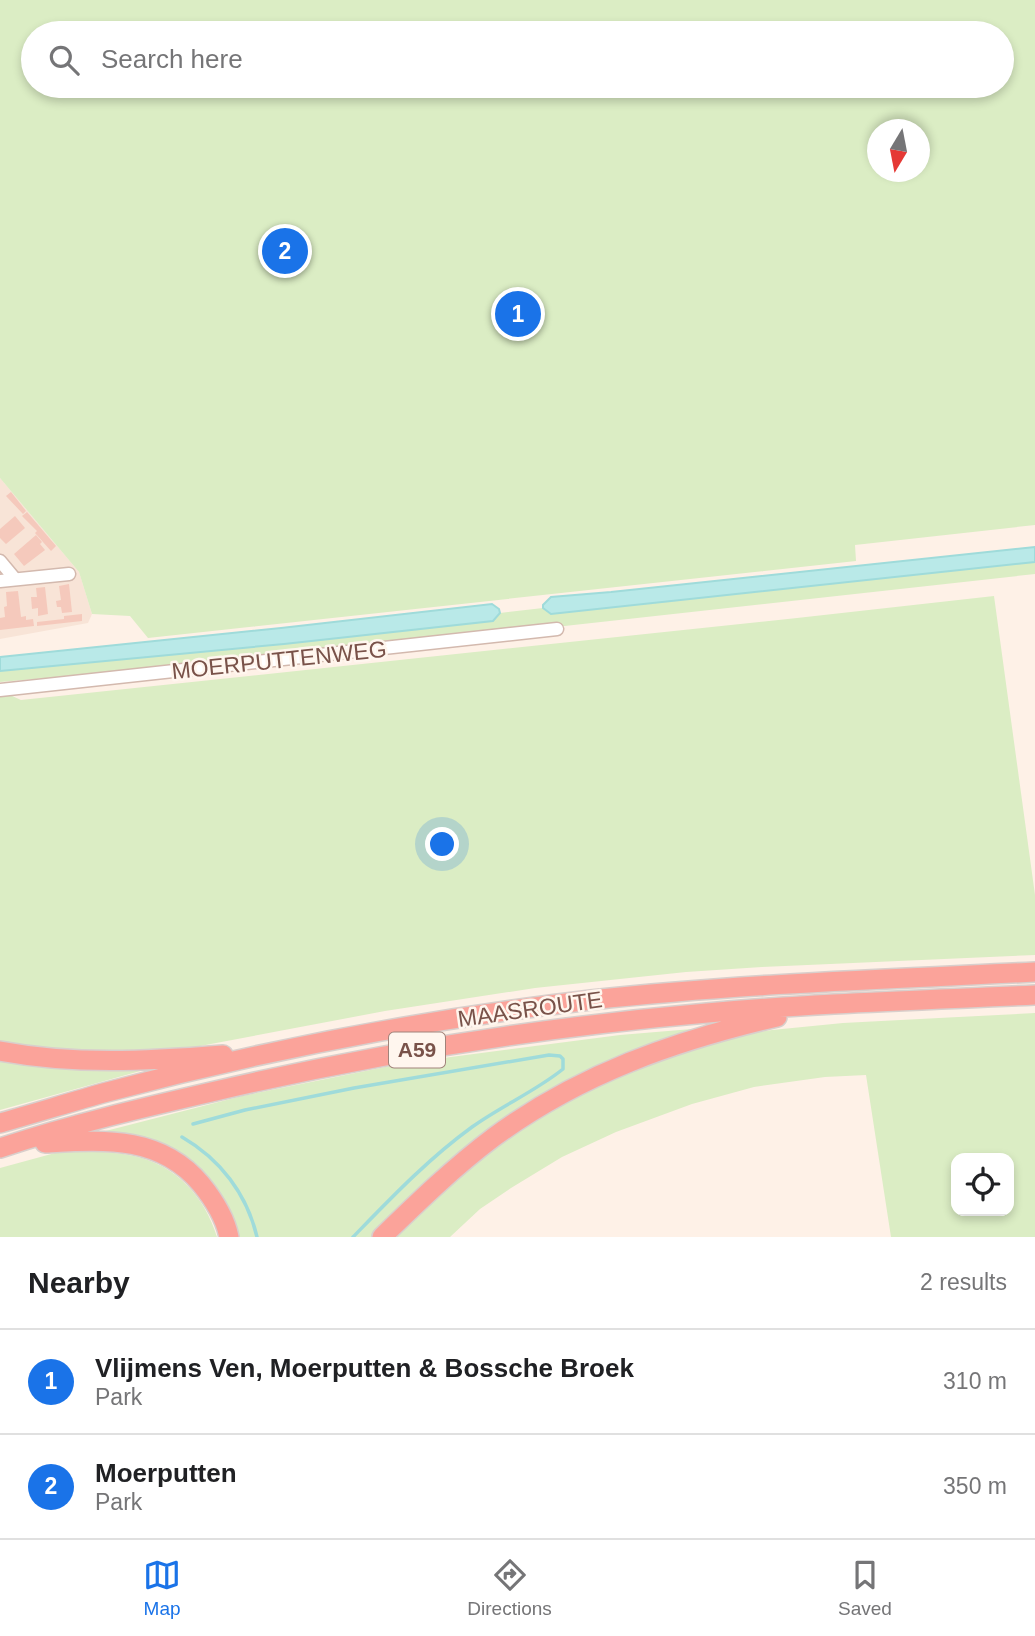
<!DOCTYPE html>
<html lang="en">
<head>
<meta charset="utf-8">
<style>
	:root { --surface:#fff; --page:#f2f2f2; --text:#202124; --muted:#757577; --line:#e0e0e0; --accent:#1a73e8 }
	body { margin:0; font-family:Helvetica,sans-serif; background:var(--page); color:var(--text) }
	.controls { position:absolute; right:21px; bottom:21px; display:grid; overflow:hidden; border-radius:14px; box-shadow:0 4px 10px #0003 }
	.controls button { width:63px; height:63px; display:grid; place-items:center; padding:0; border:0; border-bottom:2px solid var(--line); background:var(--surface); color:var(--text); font:35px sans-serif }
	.compass { position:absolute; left:867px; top:119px; width:63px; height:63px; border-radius:50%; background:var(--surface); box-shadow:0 4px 10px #0003; rotate:190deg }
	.you { position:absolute; left:443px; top:845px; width:24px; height:24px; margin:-18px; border:5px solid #fff; border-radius:50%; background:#1a73e8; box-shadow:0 0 0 10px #1a73e833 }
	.badge { display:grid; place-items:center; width:46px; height:46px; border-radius:50%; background:var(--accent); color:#fff; font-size:23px; font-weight:700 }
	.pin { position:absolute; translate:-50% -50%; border:4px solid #fff; box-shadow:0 2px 7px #0006 }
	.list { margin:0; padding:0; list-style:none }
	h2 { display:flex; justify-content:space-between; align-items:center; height:91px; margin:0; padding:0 28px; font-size:30px }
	h2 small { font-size:23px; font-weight:400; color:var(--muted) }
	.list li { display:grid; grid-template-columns:46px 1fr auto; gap:21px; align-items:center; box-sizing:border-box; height:105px; padding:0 28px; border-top:2px solid var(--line) }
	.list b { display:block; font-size:26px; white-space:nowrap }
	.list p { margin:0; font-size:23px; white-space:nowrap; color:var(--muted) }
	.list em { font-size:23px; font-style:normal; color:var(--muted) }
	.icon { flex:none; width:38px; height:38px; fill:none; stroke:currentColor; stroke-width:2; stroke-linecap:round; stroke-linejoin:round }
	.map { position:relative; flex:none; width:1035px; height:1237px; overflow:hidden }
	.search { position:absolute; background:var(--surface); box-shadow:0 4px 10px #0003; left:21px; right:21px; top:21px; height:77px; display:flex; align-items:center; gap:18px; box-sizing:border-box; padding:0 24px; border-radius:38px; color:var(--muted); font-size:26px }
	.sheet { height:301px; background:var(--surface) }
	nav { display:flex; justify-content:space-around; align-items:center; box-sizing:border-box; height:98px; border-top:2px solid var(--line); background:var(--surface); font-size:19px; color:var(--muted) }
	nav a { display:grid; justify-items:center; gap:4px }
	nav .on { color:var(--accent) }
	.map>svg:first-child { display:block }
</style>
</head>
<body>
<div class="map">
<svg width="1035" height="1237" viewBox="0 0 1035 1237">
	<rect width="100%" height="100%" fill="#fef1e7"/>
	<path fill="#f8e4d7" d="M0 478 79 572 92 614 88 623 0 639Z"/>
	<path fill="#dbedc4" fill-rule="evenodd" d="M0 0H1035V525L855 545 856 561 148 638 130 616 92 614 79 572 0 478ZM1002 33V86H33V33ZM878 130H920V172H878Z
		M1035 562V574L275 658 0 682V671L284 644 493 621 500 613 543 608 552 614Z
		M994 596 1035 895V955L762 967 686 972 535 988 385 1011 179 1050 81 1053 0 1043V695H10L21 700 797 618Z
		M1035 1013V1237H891L866 1075 825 1077 754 1087 692 1104 616 1132 562 1157 511 1188 480 1209 450 1237H397L435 1199 486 1153 539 1116 647 1062 728 1037 772 1030 843 1023ZM956 1158H1009V1211H956Z
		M704 1028 652 1043 615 1059 374 1237H234L190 1167 90 1135 242 1096 405 1063 620 1035Z
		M0 1055 162 1065 0 1110Z
		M89 1151C104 1152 119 1153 134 1156 176 1165 205 1197 217 1237H0V1168L55 1153Z"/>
	<path fill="#b9e9e8" stroke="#9fdbda" stroke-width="2" d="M1035 547V562L551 614 543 608V605L551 597 611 592Z
		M492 604 499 609 500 613 493 621 284 644 0 671V657L281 628Z"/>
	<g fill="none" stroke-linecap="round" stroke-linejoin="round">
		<path stroke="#9fdbda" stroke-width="3.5" d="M193 1124 245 1110 354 1088 549 1055 560 1056 563 1059V1069C536 1091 501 1106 472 1127 428 1159 391 1198 353 1237
			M182 1137C220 1159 247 1194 257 1237"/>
	</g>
	<path fill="#f5c9bc" d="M11 492 26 511 23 514 6 496Z
		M27 512 56 546 51 551 35 533 37 531 22 516Z
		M15 516 25 528 6 544 0 538V529Z
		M36 535 42 542 40 544 45 550 24 566 14 554Z
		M69 584 72 612 62 613 61 607H57L56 601 61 600 59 586Z
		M45 587 48 614 38 616V608L32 609 31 597H37L36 588Z
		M18 591 21 617 26 616V620L33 619 34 626 0 630V618L5 617 4 607 7 606 6 592Z
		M82 614V621L37 626V622L64 619V616Z"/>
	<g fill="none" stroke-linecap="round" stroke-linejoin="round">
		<defs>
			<path id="minor" d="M0 561 15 579
				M0 581 69 574
				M0 690 557 629"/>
			<path id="highway" d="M0 1051C74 1065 148 1061 223 1055
				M0 1123C36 1113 71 1102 107 1092 265 1050 428 1019 591 1000 738 984 887 979 1035 972
				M45 1143C103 1140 160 1135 201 1184 214 1200 225 1217 229 1237
				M0 1148C72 1124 146 1107 220 1090 380 1053 543 1027 707 1013 816 1003 926 1000 1035 995
				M382 1237C418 1202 454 1167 494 1137 580 1074 674 1041 777 1017"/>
		</defs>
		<use href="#minor" stroke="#d3b9ae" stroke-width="15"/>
		<use href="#highway" stroke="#d9cfcc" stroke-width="22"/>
		<use href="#minor" stroke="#fff" stroke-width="12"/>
		<use href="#highway" stroke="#fba39a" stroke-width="19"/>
	</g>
	<g text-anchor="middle" stroke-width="5" stroke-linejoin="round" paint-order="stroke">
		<rect fill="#fff6ee" stroke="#a1837a" stroke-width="2" x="389" y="1032.5" width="56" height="35" rx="5"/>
		<g font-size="21" font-weight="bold" fill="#795249">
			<text x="417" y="1057">A59</text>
		</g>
		<g font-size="23" fill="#795249" stroke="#fff6ee">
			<text transform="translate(279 660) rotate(-6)" y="8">MOERPUTTENWEG</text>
			<text transform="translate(530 1009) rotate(-8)" y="8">MAASROUTE</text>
		</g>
	</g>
</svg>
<div class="controls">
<button><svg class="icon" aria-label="locate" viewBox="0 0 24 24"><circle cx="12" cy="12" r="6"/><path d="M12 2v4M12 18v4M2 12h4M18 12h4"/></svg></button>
</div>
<svg class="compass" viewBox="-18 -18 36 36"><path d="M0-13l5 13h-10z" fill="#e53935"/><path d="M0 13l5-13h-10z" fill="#757577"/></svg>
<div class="you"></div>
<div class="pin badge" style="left:518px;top:314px">1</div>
<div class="pin badge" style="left:285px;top:251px">2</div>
<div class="search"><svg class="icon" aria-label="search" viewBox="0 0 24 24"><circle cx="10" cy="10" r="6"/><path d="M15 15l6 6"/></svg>Search here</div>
</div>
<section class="sheet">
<h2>Nearby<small>2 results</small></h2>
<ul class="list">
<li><span class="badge">1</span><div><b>Vlijmens Ven, Moerputten &amp; Bossche Broek</b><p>Park</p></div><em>310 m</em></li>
<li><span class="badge">2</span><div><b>Moerputten</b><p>Park</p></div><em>350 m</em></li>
</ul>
</section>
<nav>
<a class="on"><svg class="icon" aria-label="map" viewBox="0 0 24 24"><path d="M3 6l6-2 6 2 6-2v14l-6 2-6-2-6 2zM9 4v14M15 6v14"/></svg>Map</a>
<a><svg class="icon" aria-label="directions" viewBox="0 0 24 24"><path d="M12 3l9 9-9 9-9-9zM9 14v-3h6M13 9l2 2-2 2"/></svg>Directions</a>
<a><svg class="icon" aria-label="saved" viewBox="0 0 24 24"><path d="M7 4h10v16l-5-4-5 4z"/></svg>Saved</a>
</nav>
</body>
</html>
